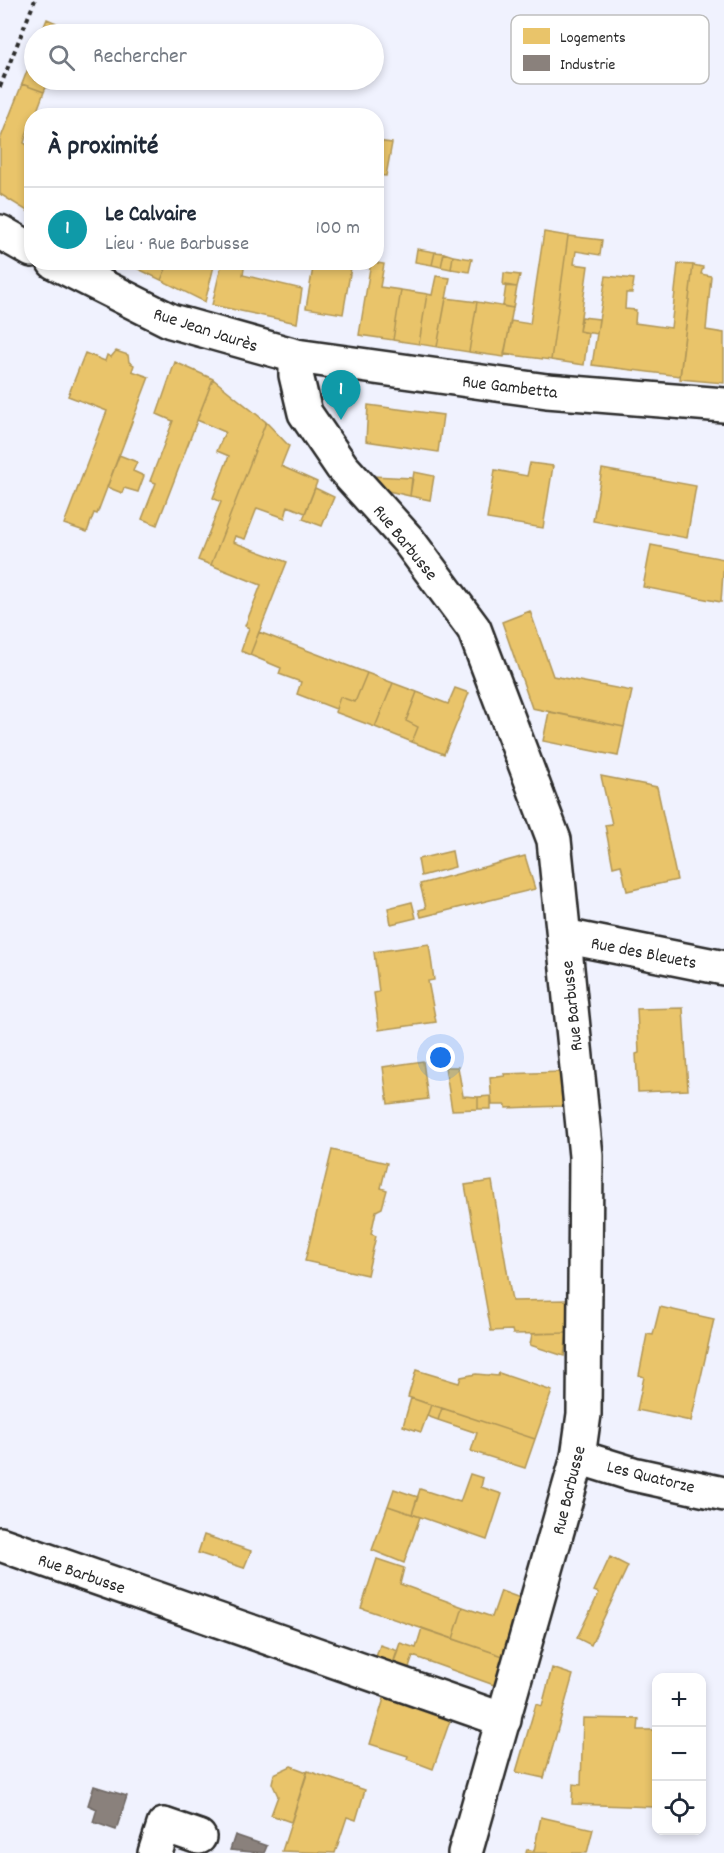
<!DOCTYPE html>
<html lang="fr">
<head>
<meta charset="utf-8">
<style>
	:root { --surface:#fff; --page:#f6f6f7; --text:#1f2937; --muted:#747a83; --line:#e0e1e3; --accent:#c8321e }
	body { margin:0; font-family:Dekko,sans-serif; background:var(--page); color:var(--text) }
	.controls { position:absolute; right:18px; bottom:18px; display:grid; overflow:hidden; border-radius:12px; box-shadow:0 3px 9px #0003 }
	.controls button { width:54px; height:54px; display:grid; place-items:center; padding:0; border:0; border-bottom:2px solid var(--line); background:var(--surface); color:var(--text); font:30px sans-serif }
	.you { position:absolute; left:441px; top:1058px; width:21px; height:21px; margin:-15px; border:4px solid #fff; border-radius:50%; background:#1a73e8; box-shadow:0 0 0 9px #1a73e833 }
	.badge { display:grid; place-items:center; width:39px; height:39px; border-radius:50%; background:var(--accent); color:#fff; font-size:20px; font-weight:700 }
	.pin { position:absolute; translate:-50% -50px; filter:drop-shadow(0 2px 3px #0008) }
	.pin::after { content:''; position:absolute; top:32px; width:21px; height:18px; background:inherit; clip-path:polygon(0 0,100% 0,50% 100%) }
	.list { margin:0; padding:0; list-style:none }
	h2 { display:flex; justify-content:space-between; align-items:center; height:78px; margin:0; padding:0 24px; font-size:26px }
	h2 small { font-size:20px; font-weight:400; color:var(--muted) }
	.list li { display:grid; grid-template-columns:39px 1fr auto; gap:18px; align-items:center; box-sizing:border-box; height:84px; padding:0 24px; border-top:2px solid var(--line) }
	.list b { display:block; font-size:22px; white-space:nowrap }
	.list p { margin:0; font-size:20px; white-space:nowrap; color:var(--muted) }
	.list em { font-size:20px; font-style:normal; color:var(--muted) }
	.icon { flex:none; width:33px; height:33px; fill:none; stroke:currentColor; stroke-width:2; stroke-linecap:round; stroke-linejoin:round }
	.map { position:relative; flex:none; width:724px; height:1853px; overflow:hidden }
	.search { position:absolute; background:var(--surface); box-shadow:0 3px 9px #0003; left:24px; top:24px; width:360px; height:66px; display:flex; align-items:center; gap:15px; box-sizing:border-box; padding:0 21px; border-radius:33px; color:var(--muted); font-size:22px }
	.panel { position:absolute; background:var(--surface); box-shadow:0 3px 9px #0003; left:24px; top:108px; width:360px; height:162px; border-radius:24px }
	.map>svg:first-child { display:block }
</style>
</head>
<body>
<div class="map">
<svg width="724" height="1853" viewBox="0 0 724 1853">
	<rect width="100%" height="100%" fill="#f0f2fe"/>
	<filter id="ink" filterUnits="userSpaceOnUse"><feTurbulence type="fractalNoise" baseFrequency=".0167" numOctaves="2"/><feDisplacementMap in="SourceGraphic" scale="12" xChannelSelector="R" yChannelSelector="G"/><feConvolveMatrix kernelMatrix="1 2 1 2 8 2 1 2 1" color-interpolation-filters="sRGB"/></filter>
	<g filter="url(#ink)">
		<path fill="#e9c46a" stroke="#b09657" stroke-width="1.5" d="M47 19 75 31 74 34H41Z
			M29 66 34 68V80H49L44 92 22 84Z
			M22 84 44 92 35 116H32L24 143 32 148V214L0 194V140Z
			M376 141 392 143 386 176 376 175Z
			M544 232 568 236 551 360 504 354 511 321 530 324Z
			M568 236 602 240 600 255 576 251 574 264 588 266 579 331 588 333 584 365 551 360Z
			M417 249 435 252 432 265 415 262Z
			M435 252 444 253 441 267 432 265Z
			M444 253 453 256 451 269 441 267Z
			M453 256 472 259 469 272 451 269Z
			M124 262H169L161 280Z
			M169 262H215L205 302 161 280Z
			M222 262H245L243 275 302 289 297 323 212 305Z
			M314 262H352L343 314 306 308Z
			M371 262 384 264 380 287 401 290 393 340 359 335Z
			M678 264 693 265 680 376 592 365 606 276 634 279 632 293H626L625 309 636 310 635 323 671 328Z
			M693 265 703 267 701 274 711 276 706 330 724 333V383L680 379Z
			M504 273 520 275 517 287 503 286Z
			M436 276 450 278 437 347 419 344 427 294 432 295Z
			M506 285 517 287 513 308 503 306Z
			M401 290 427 294 419 344 393 340Z
			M446 298 477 302 469 352 437 347Z
			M477 302 513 308 504 357 469 352Z
			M582 317 599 319 597 334 579 331Z
			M116 351 128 355 129 362 134 365 132 371 149 377 97 514 94 513 87 532 64 524 107 411 68 396 85 353 105 361 107 355 111 357Z
			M175 362 213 379 157 525 142 519 156 483 150 481 173 421 157 414Z
			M213 379 266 422 211 565 198 560 221 502 213 498 229 456 217 451 225 432 197 420Z
			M368 405 443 415 438 452 366 441Z
			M266 422 289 446 281 466 317 482 305 513 288 506 285 518 257 508 245 539 235 536 233 542 287 562 250 655 241 651 249 628 245 626 261 585 211 565Z
			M119 455 137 462 133 471 144 476 138 492 124 488 122 493 107 487Z
			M530 463 553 466 543 528 487 519 495 470 527 476Z
			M602 469 696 486 687 538 593 521Z
			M414 472 434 476 430 500 410 496Z
			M372 476 412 478 410 496 384 490Z
			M315 488 334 497 322 526 303 519Z
			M651 545 724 559 721 602 643 587Z
			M530 611 553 676 632 691 624 727 532 708 502 622Z
			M259 632 367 673 355 702 340 697 336 709 297 694 301 682 279 674 281 668 250 655Z
			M367 673 393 683 375 727 335 712 340 697 355 702Z
			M393 683 417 692 406 721 418 727 412 742 375 727Z
			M455 688 469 693 444 754 412 742 418 727 406 721 417 692 448 704Z
			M549 712 624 727 618 756 543 741Z
			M601 776 657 787 677 880 627 891 621 865 613 867 605 825 612 824Z
			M452 851 455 867 421 876 418 859Z
			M525 856 535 889 421 917 419 910 426 908 420 884Z
			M412 902 416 918 391 924 388 908Z
			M429 944 434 980 428 981 436 1022 379 1030 374 993 379 992 374 952Z
			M683 1008 688 1090 638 1092 636 1054 639 1053 637 1009Z
			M423 1061 428 1099 388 1104 383 1067Z
			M445 1067H458L463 1096 478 1097V1109L452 1110Z
			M561 1072 562 1106 506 1108V1105H492L490 1078 505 1076 504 1074Z
			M491 1096V1109H478V1097Z
			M332 1150 387 1163 381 1188 387 1190 382 1208 376 1211 371 1234 376 1236 367 1275 305 1261Z
			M492 1181 512 1301 567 1300V1333L513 1334 512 1330 491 1331 465 1185Z
			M660 1307 714 1319 691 1421 637 1410 644 1377 639 1375 647 1334 653 1335Z
			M567 1333 564 1356 530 1345 532 1334Z
			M416 1370 459 1383 461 1377 476 1374 498 1376 499 1373 552 1391 535 1439 408 1397Z
			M411 1398 431 1405 421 1432 403 1426Z
			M431 1405 442 1408 438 1420 427 1416Z
			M442 1408 535 1439 525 1468 471 1451 477 1433 438 1420Z
			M470 1474 483 1478 481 1487 502 1494 487 1540 412 1514 420 1489 460 1502Z
			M394 1489 418 1497 412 1514 388 1506Z
			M388 1506 420 1517 404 1563 372 1550Z
			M204 1535 251 1551 244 1568 198 1553Z
			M610 1557 628 1566 591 1645 577 1638 599 1593 594 1591Z
			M377 1559 404 1568 400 1584 463 1607 453 1639 361 1608Z
			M501 1591 520 1598 503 1656 453 1639 463 1607 492 1617Z
			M422 1628 503 1656 494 1685 413 1656 406 1677 390 1672 400 1643 416 1648Z
			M380 1645 398 1651 390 1672 373 1666Z
			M552 1668 573 1675 544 1778 516 1772 536 1704 542 1706Z
			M386 1692 452 1715 433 1769 407 1759 408 1756 370 1744Z
			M583 1718 639 1719 638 1730H656L654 1807 572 1804 573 1784 581 1785Z
			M291 1766 307 1772 291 1822 271 1815 278 1796 272 1783 274 1774Z
			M308 1771 365 1790 356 1820 347 1817 335 1853 282 1851Z
			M541 1817 593 1829 587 1853H526L527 1849 534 1851Z"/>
		<path fill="#8a817c" stroke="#6e6764" stroke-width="1.5" d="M94 1786 127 1796 116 1830 93 1822 97 1809 88 1805Z
			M235 1835 267 1846 264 1853 230 1850Z"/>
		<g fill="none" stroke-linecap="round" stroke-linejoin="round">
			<defs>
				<path id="minor" d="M564 936 724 968
					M578 1457 633 1474 724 1494
					M0 1544 504 1720
					M155 1853 164 1825 199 1837"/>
				<path id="tertiary" d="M296 356V375L305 413 342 467 408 540 474 629 554 840 586 1156 584 1414 578 1457 465 1853"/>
				<path id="secondary" d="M0 232 32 250
					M54 262 171 321 296 356 547 391 724 405"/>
			</defs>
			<use href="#minor" stroke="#2b2b2b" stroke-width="38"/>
			<use href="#tertiary" stroke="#2b2b2b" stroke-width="38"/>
			<use href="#secondary" stroke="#2b2b2b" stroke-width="38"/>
			<path stroke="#2b2b2b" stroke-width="4" stroke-dasharray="4.5 4.5" stroke-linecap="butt" d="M0 87 35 0"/>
			<use href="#minor" stroke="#fff" stroke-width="33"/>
			<use href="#tertiary" stroke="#fff" stroke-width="33"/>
			<use href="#secondary" stroke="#fff" stroke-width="33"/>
		</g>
	</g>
	<g text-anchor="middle" stroke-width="6" stroke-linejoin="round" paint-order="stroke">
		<g font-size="18" fill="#2b2b2b" stroke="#fff">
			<text transform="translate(206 329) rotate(18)" y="6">Rue Jean Jaurès</text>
			<text transform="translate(510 386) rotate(7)" y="6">Rue Gambetta</text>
			<text transform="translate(406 542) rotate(51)" y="6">Rue Barbusse</text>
			<text transform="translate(644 952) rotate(11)" y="6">Rue des Bleuets</text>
			<text transform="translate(571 1006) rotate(-96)" y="6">Rue Barbusse</text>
			<text transform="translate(651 1476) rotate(14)" y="6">Les Quatorze</text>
			<text transform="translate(568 1490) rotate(-76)" y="6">Rue Barbusse</text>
			<text transform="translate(82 1573) rotate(19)" y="6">Rue Barbusse</text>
		</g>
	</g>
	<rect x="511" y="15" width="198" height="69" rx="9" fill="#fff" stroke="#bfbfbf" stroke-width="1.5"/>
	<rect x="523" y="28" width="27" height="16" fill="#e9c46a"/>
	<rect x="523" y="55" width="27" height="16" fill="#8a817c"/>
	<g font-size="16" fill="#2b2b2b">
		<text x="560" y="42">Logements</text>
		<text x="560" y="69">Industrie</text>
	</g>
</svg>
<div class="controls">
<button>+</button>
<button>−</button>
<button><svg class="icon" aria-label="locate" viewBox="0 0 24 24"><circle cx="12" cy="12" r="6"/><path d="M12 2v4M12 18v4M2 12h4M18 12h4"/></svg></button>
</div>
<div class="you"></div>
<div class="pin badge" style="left:341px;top:420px;background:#0f9aa8">1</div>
<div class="search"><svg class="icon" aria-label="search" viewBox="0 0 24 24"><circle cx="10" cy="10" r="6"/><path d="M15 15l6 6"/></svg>Rechercher</div>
<section class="panel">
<h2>À proximité<small></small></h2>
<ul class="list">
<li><span class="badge" style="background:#0f9aa8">1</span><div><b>Le Calvaire</b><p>Lieu · Rue Barbusse</p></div><em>100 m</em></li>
</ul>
</section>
</div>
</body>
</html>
